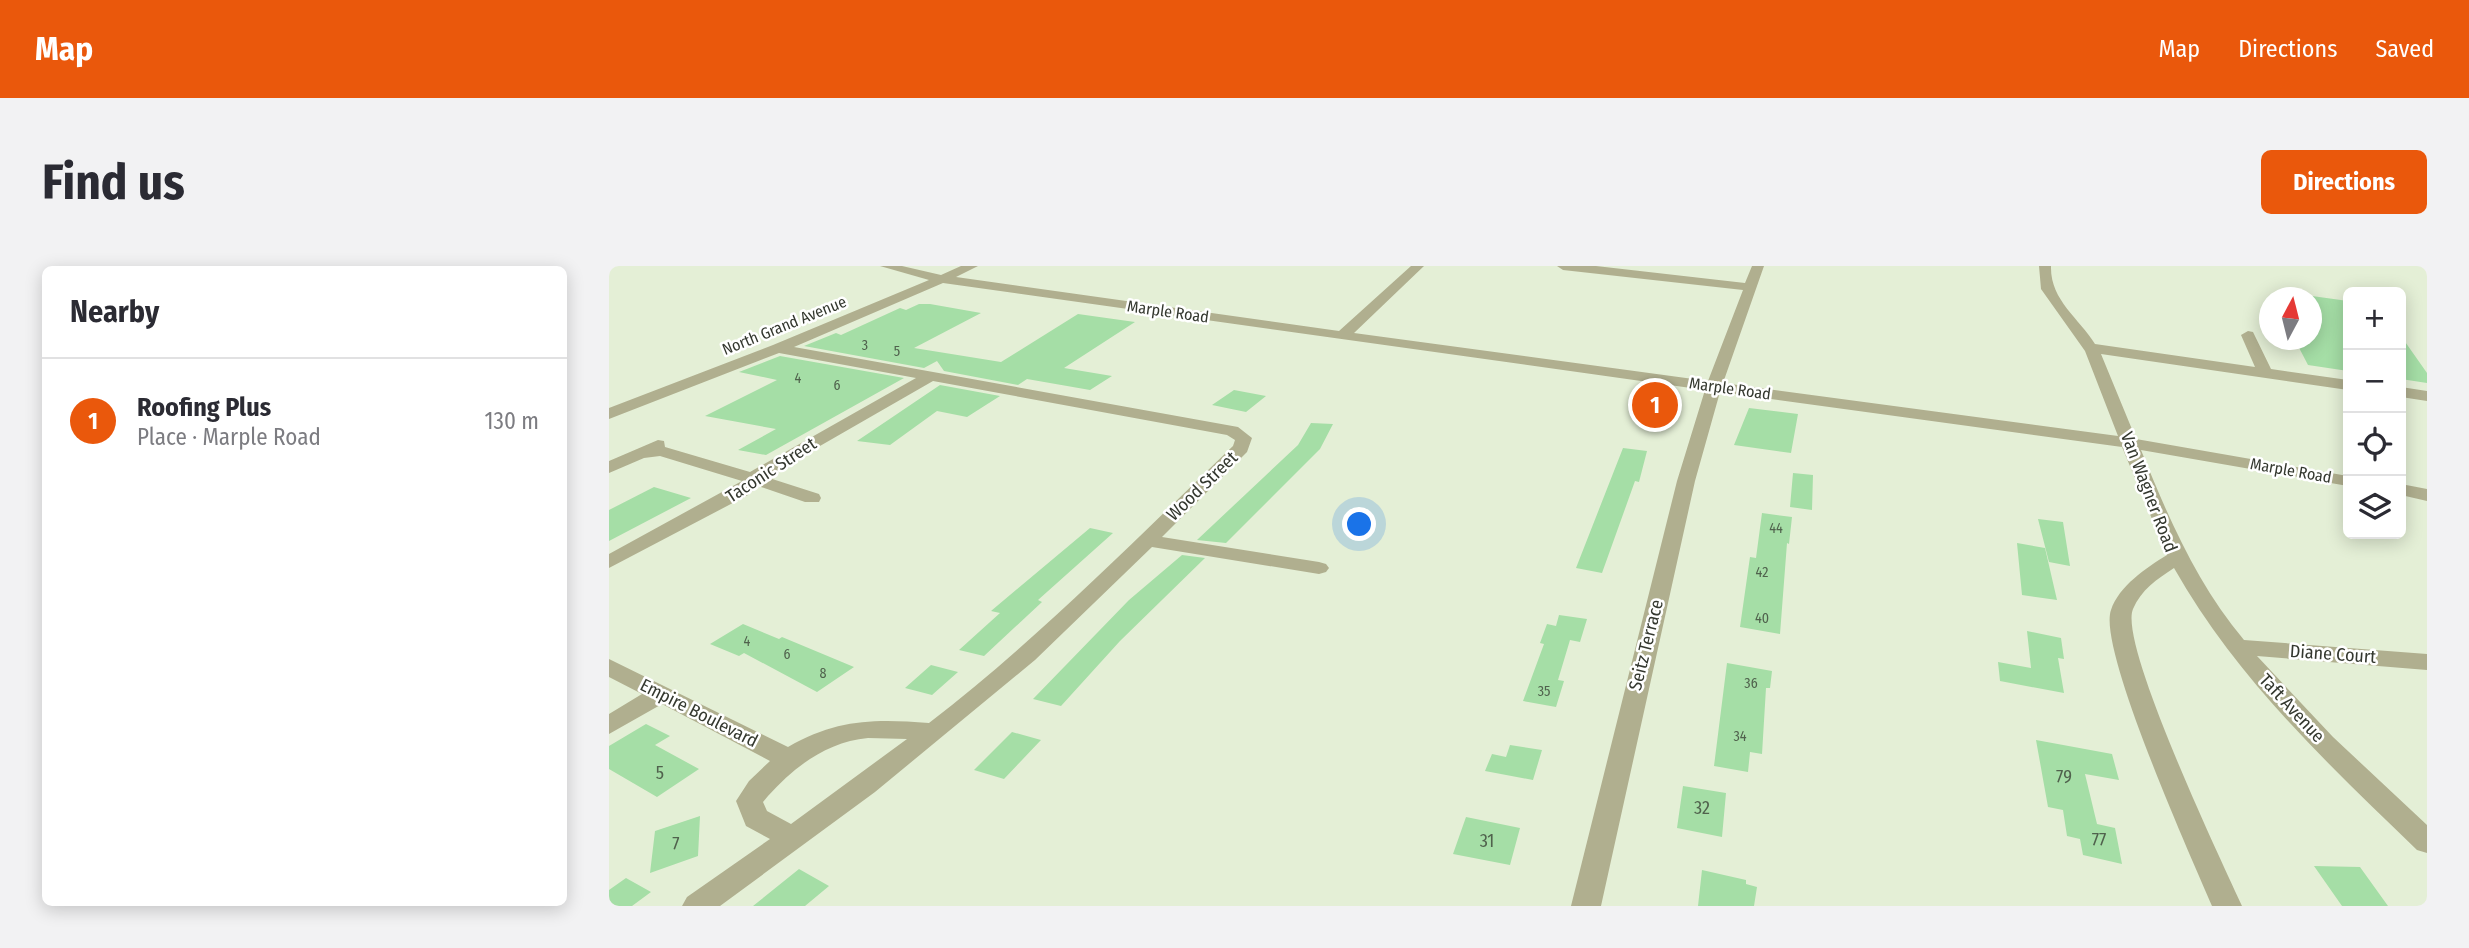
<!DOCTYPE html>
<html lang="en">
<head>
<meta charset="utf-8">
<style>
	:root { --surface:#fff; --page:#f2f2f3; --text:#2b2b33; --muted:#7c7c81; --line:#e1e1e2; --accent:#ea580c }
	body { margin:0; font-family:"Fira Sans Condensed",sans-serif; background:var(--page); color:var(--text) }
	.controls { position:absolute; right:21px; top:21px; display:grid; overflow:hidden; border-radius:10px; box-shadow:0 4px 18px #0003 }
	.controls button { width:63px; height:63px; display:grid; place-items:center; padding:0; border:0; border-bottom:2px solid var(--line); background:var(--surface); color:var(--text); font:35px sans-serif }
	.compass { position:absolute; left:1650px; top:21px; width:63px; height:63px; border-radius:50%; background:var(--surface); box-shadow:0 4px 18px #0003; rotate:7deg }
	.you { position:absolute; left:751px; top:259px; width:24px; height:24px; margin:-18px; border:5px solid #fff; border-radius:50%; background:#1a73e8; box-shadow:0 0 0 10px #1a73e833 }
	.badge { display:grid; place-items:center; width:46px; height:46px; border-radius:50%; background:var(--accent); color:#fff; font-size:23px; font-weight:700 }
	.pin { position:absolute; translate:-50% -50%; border:4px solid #fff; box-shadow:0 2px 7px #0006 }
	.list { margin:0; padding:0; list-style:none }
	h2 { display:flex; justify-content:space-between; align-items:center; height:91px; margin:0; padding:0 28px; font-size:30px }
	h2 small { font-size:23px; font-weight:400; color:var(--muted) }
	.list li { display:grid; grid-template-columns:46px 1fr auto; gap:21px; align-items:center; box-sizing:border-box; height:126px; padding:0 28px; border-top:2px solid var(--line) }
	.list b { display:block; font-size:26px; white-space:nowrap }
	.list p { margin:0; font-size:23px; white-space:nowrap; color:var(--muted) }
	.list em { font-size:23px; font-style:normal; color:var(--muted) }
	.icon { flex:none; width:38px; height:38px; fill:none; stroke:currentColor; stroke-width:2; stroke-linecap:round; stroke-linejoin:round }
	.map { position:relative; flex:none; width:1818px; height:640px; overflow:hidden; border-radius:10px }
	header { display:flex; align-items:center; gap:42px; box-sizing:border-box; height:98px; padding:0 35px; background:var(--accent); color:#fff }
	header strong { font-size:33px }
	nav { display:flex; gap:38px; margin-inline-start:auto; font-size:24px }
	.intro { display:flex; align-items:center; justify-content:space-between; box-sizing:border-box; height:168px; padding:0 42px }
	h1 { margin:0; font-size:49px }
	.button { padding:18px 32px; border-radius:10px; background:var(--accent); color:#fff; font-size:24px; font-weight:700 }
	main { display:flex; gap:42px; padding:0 42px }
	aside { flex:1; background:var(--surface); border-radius:10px; box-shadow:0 4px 18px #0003 }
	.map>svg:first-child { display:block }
</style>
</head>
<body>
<header>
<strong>Map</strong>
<nav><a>Map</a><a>Directions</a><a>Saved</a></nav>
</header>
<div class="intro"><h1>Find us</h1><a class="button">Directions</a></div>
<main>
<aside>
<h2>Nearby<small></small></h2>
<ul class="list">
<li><span class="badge">1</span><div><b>Roofing Plus</b><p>Place · Marple Road</p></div><em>130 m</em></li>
</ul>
</aside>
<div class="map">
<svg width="1818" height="640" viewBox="0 0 1818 640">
	<rect width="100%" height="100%" fill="#e4efd6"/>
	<path fill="#a5dea6" d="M1703 30 1739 35V105L1699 99 1686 74H1703Z
		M310 38H321L372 47 305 82 392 96 469 48 526 56 455 102 503 110 481 124 418 113 409 119 335 105 328 95 315 102 195 80 227 67 232 69 291 42 297 44Z
		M1792 70 1818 107V117L1792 113Z
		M171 90 295 112 157 189 129 184 167 163 96 150 168 114 130 106Z
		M331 119 391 130 358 151 328 145 281 179 248 175Z
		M625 124 657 130 637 146 603 139Z
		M1140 142 1189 148 1182 187 1125 179Z
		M702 157 724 158 711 183 617 277 588 274 689 179Z
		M1014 182 1038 185 1030 216 1026 215 993 307 967 302Z
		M1184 207 1204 209 1203 244 1181 241Z
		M45 221 82 232 0 275V244Z
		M1153 247 1183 251 1180 278 1178 277 1171 368 1131 361 1141 291 1147 292Z
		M1429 253 1454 256 1461 300 1440 296Z
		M481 262 504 267 429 334 433 336 375 390 350 384 391 347 382 345Z
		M1408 277 1436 282 1448 334 1413 329Z
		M573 289 596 292 511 375 452 440 424 433 520 334Z
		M950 349 978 353 971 376 961 374 949 414 955 415 947 441 914 435 935 378 931 377 938 358 947 360Z
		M134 358 170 373 173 371 245 401 208 426 135 387 130 390 101 378Z
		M1418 365 1452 372 1455 393 1449 392 1455 427 1391 415 1389 396 1422 402Z
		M1118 397 1163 405 1161 422H1157L1153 488 1141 486 1139 506 1105 500Z
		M322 399 349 406 323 429 296 422Z
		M37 458 61 470 46 479 90 503 48 531 0 503V480Z
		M403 466 432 474 395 513 365 504Z
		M1427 474 1503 488 1510 514 1476 508 1488 558 1506 562 1513 598 1474 589 1471 573 1458 570 1454 544 1439 541Z
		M901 479 933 484 924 514 876 505 883 488 897 491Z
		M1074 520 1117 527 1113 571 1068 562Z
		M91 550 89 590 41 607 46 565Z
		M857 551 911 562 901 599 844 588Z
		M1705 600 1751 601 1779 640H1733Z
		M190 603 220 620 196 640H144Z
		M1093 604 1137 614V618L1148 621 1145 640H1089Z
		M17 612 42 626 23 640H0V624Z"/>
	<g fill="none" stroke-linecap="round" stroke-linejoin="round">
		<path fill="#b0af8f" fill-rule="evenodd" d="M271 0H293L332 9 352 0H369L347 11 730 65 802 0H815L745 67 1099 115 1134 24 954 4 948 0H987L1136 17 1143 0H1155L1114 117 1509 170 1476 85 1432 23 1430 0H1442C1441 34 1470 52 1486 78L1646 101 1632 69 1639 65 1644 66 1662 103 1739 114V124L1492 88 1527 173 1739 210V220L1532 184C1559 251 1588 318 1635 374L1818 388V404L1648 390 1724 471 1818 559V587L1808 584C1718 497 1627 412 1565 302 1548 313 1532 324 1524 343 1509 378 1613 596 1633 640H1603C1583 593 1488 382 1502 344 1510 320 1537 302 1558 289L1513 181 1111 126 1086 215 992 640H962L1068 215 1096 124 334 17 185 81 629 161 643 172 638 186 553 271 710 296 717 298 720 302 717 306 710 308 543 281 426 394 266 526 111 640H73L78 631 161 573 137 560 127 535 140 515 161 495 53 438 0 468V448L33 428 0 411V393L179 481C228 453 265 453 320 457 429 373 525 275 624 180L626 174 618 169 324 115 157 211 210 228 212 232 210 236H196L149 220 139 229 0 302V288L133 215 51 190 35 192 0 207V195L49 174 55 175 56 181 141 206 307 112 170 87 0 153V142L164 79 320 14ZM259 472 298 473 182 558 158 545 154 536 159 530C186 500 218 476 259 472Z
			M1792 121 1818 125V135L1792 131Z
			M1792 218 1818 223V235L1792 229Z"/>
	</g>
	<g text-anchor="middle" stroke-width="5" stroke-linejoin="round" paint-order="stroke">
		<g font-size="14" fill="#50624d">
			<text x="256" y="84">3</text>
			<text x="288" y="90">5</text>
			<text x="189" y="117">4</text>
			<text x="228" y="124">6</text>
			<text x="1167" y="267">44</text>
			<text x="1153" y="311">42</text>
			<text x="1153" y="357">40</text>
			<text x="138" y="380">4</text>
			<text x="178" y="393">6</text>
			<text x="214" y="412">8</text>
			<text x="1142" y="422">36</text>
			<text x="935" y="430">35</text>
			<text x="1131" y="475">34</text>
		</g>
		<g font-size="16" fill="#34382f" stroke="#fff">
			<text transform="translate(559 45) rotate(8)" y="6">Marple Road</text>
			<text transform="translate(175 59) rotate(-22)" y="6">North Grand Avenue</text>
			<text transform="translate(1121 122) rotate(8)" y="6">Marple Road</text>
			<text transform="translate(1682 204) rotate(10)" y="6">Marple Road</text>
		</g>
		<g font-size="18" fill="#34382f" stroke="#fff">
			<text transform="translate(162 204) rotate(-33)" y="6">Taconic Street</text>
			<text transform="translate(593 220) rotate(-44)" y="6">Wood Street</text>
			<text transform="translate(1540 226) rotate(69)" y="6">Van Wagner Road</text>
			<text transform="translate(1037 379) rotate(-76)" y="6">Seitz Terrace</text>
			<text transform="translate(1724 388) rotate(4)" y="6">Diane Court</text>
			<text transform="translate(1683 442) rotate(47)" y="6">Taft Avenue</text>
			<text transform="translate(90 447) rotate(27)" y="6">Empire Boulevard</text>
		</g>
		<g font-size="18" fill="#50624d">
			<text x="51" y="513">5</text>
			<text x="1455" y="517">79</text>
			<text x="1093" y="548">32</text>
			<text x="1490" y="580">77</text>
			<text x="878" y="581">31</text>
			<text x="67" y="584">7</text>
		</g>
	</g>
</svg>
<div class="controls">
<button>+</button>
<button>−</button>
<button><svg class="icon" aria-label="locate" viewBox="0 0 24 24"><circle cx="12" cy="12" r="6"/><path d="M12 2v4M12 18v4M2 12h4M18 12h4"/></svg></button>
<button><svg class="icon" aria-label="layers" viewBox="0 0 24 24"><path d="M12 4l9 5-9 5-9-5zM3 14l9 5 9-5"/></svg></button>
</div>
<svg class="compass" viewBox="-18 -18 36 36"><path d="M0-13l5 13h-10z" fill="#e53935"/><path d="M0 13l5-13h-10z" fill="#7c7c81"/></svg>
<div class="you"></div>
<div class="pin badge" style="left:1046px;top:139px">1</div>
</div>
</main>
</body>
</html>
